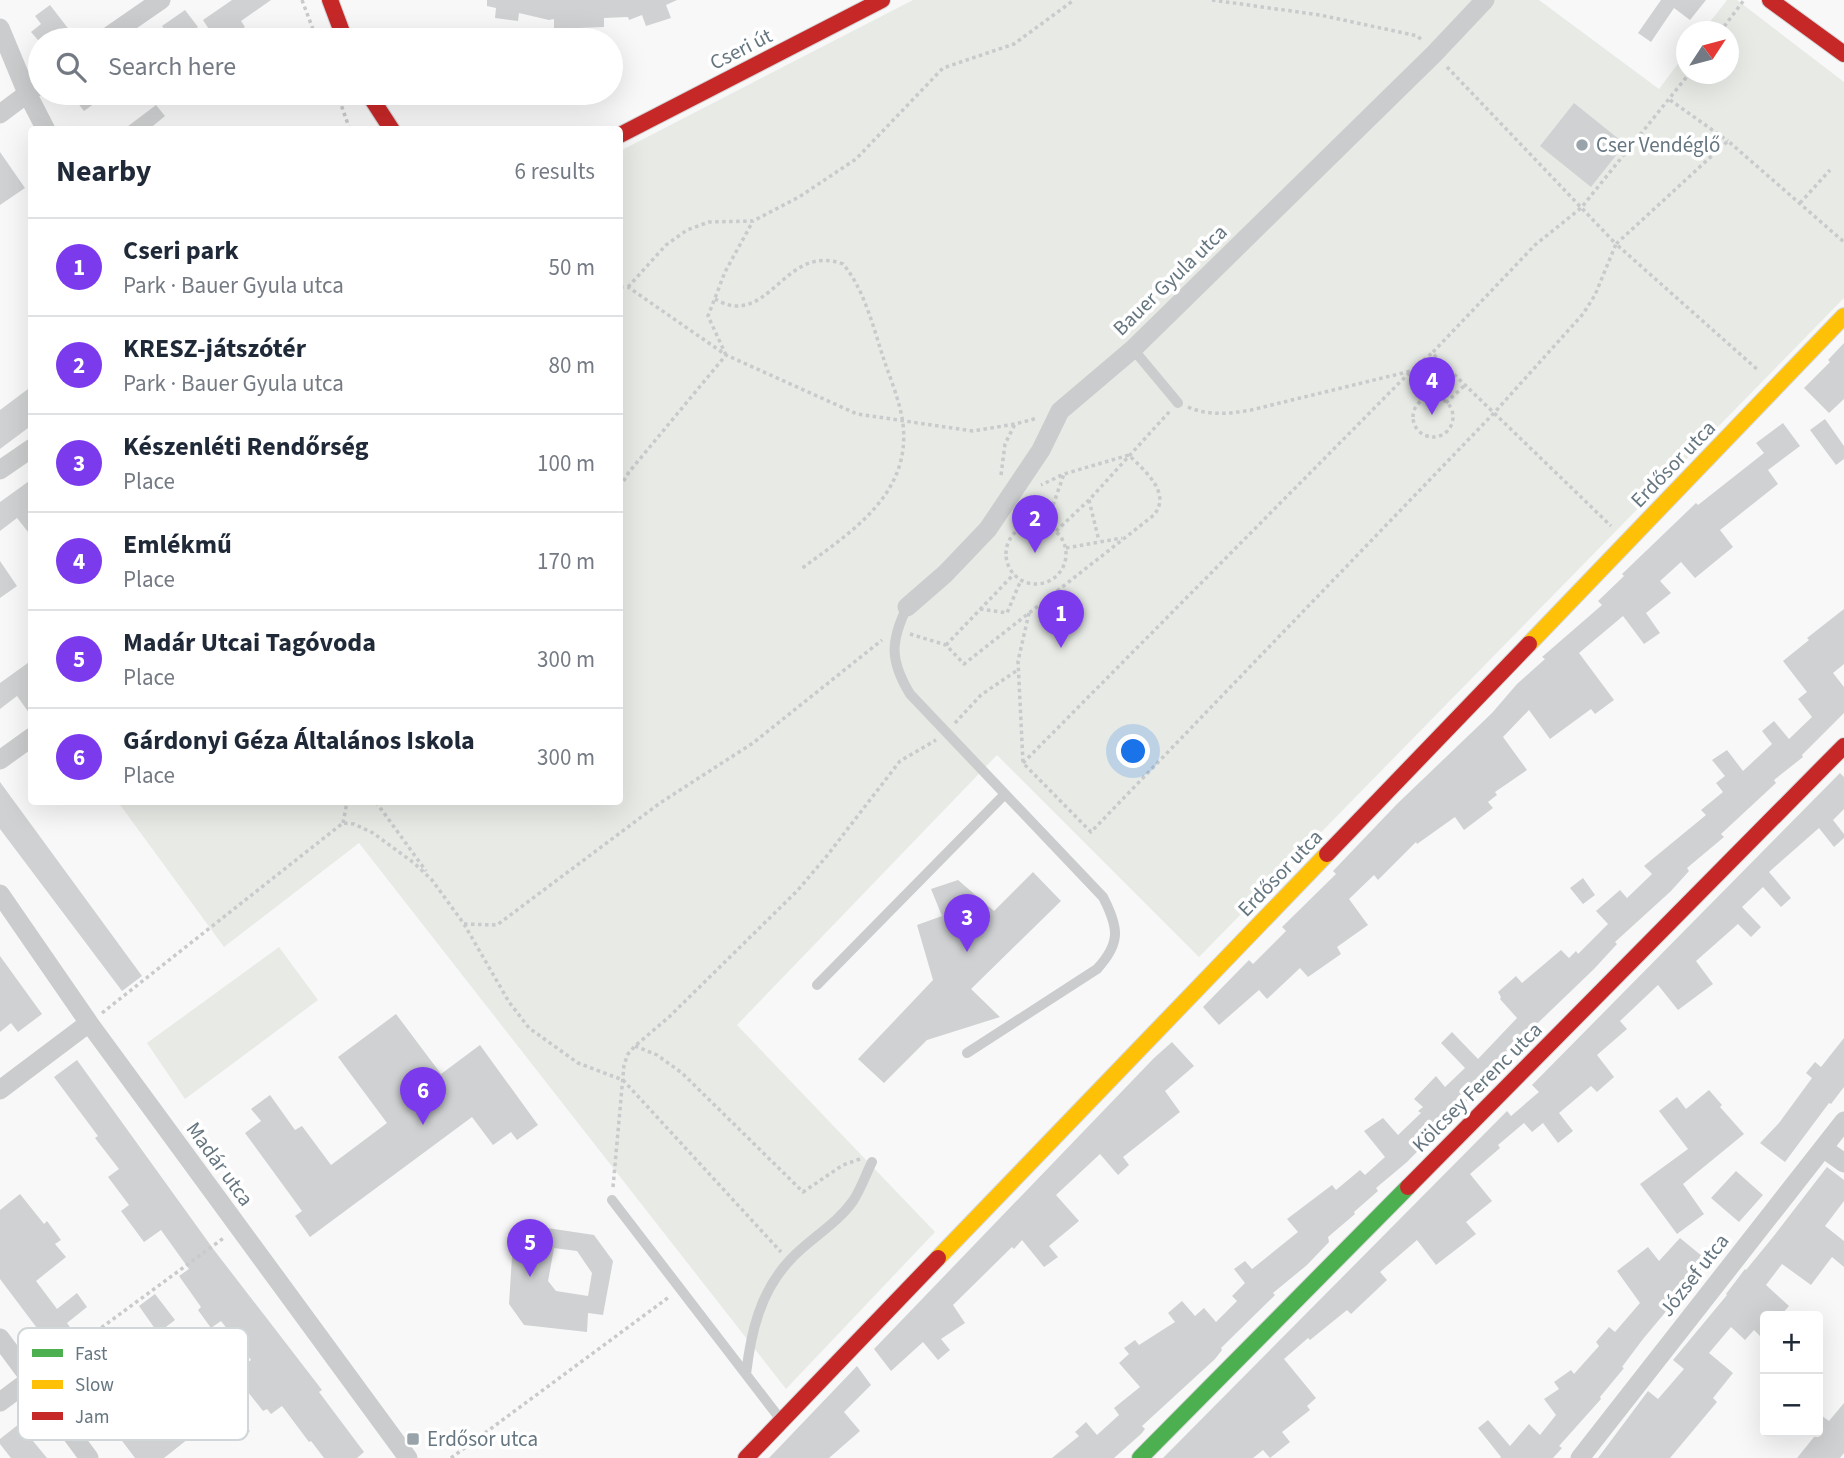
<!DOCTYPE html>
<html lang="en">
<head>
<meta charset="utf-8">
<style>
	:root { --surface:#fff; --page:#f2f2f3; --text:#1f2937; --muted:#747a83; --line:#e0e1e3; --accent:#7c3aed }
	body { margin:0; font-family:"Source Sans 3",sans-serif; background:var(--page); color:var(--text) }
	.controls { position:absolute; right:21px; bottom:21px; display:grid; overflow:hidden; border-radius:7px; box-shadow:0 7px 28px #0002 }
	.controls button { width:63px; height:63px; display:grid; place-items:center; padding:0; border:0; border-bottom:2px solid var(--line); background:var(--surface); color:var(--text); font:35px sans-serif }
	.compass { position:absolute; left:1676px; top:21px; width:63px; height:63px; border-radius:50%; background:var(--surface); box-shadow:0 7px 28px #0002; rotate:54deg }
	.you { position:absolute; left:1134px; top:752px; width:24px; height:24px; margin:-18px; border:5px solid #fff; border-radius:50%; background:#1a73e8; box-shadow:0 0 0 10px #1a73e833 }
	.badge { display:grid; place-items:center; width:46px; height:46px; border-radius:50%; background:var(--accent); color:#fff; font-size:23px; font-weight:700 }
	.pin { position:absolute; translate:-50% -58px; filter:drop-shadow(0 2px 4px #0008) }
	.pin::after { content:''; position:absolute; top:37px; width:24px; height:21px; background:inherit; clip-path:polygon(0 0,100% 0,50% 100%) }
	.list { margin:0; padding:0; list-style:none }
	h2 { display:flex; justify-content:space-between; align-items:center; height:91px; margin:0; padding:0 28px; font-size:30px }
	h2 small { font-size:23px; font-weight:400; color:var(--muted) }
	.list li { display:grid; grid-template-columns:46px 1fr auto; gap:21px; align-items:center; box-sizing:border-box; height:98px; padding:0 28px; border-top:2px solid var(--line) }
	.list b { display:block; font-size:26px; white-space:nowrap }
	.list p { margin:0; font-size:23px; white-space:nowrap; color:var(--muted) }
	.list em { font-size:23px; font-style:normal; color:var(--muted) }
	.icon { flex:none; width:38px; height:38px; fill:none; stroke:currentColor; stroke-width:2; stroke-linecap:round; stroke-linejoin:round }
	.map { position:relative; flex:none; width:1844px; height:1458px; overflow:hidden }
	.search { position:absolute; background:var(--surface); box-shadow:0 7px 28px #0002; left:28px; top:28px; width:595px; height:77px; display:flex; align-items:center; gap:18px; box-sizing:border-box; padding:0 24px; border-radius:38px; color:var(--muted); font-size:26px }
	.panel { position:absolute; background:var(--surface); box-shadow:0 7px 28px #0002; left:28px; top:126px; width:595px; height:679px; border-radius:7px }
	.map>svg:first-child { display:block }
</style>
</head>
<body>
<div class="map">
<svg width="1844" height="1458" viewBox="0 0 1844 1458">
	<rect width="100%" height="100%" fill="#f8f8f8"/>
	<path fill="#e7eae5" d="M913 0H1539L1659 89 1686 53V74H1728V32L1703 31 1727 0H1737L1844 82V298L1199 957 997 755 737 1025 935 1232 786 1389 359 843 224 947 118 802H620V151Z
		M279 947 318 1000 185 1099 147 1043Z"/>
	<path fill="#cfd1d2" fill-rule="evenodd" d="M232 0H271L241 21 245 27 226 40H216L203 20Z
		M487 0H677L666 5 671 18 646 26 642 15 629 20 628 17 604 18V27L554 29V19L549 20 519 13 518 21 495 18 496 8 487 6Z
		M1661 0H1706L1690 20 1674 8 1651 42 1638 33Z
		M50 5 77 40H38L31 32 41 24 35 16Z
		M185 10 198 27 180 40H172L162 26Z
		M70 93H109L84 111Z
		M1574 103 1625 144 1591 187 1540 146Z
		M156 105 165 116 148 130H123Z
		M0 152 25 188 0 205Z
		M1844 343V399L1829 413 1804 388 1830 362 1828 360Z
		M32 386V425L0 449V410Z
		M1825 419 1844 446V459L1836 465 1810 430Z
		M1783 423 1800 446 1768 470 1778 484 1720 530 1733 547 1695 578 1681 562 1660 581 1671 593 1646 613 1660 633 1644 644 1623 616 1579 653 1614 700 1595 714 1591 709 1550 739 1529 710 1503 737 1527 770 1495 792 1497 795 1488 802 1493 808 1464 830 1455 817 1417 844 1416 842 1378 880 1374 875 1349 899 1368 925 1337 947 1341 954 1308 977 1300 968 1267 999 1259 990 1219 1025 1203 1007 1249 960 1253 964 1286 931 1282 927 1336 874 1333 871 1397 804 1492 713 1517 684 1545 659 1542 657 1602 605 1598 601 1624 576 1622 574 1696 503 1698 505 1764 453 1756 443Z
		M32 479V537L17 518 0 531V502Z
		M0 561 17 586 0 598Z
		M1844 609V664L1833 673 1844 687V713L1802 755 1803 757 1774 780 1776 783 1721 834 1724 837 1687 868 1689 871 1671 891 1615 942 1617 944 1594 969 1518 1042 1501 1062 1503 1064 1407 1162 1376 1188 1378 1191 1354 1212 1355 1214 1328 1237 1329 1242 1307 1265 1273 1293 1275 1295 1221 1348 1222 1350 1215 1359 1142 1426 1145 1429 1141 1434 1114 1458H1052L1079 1436 1075 1432 1086 1422 1097 1435 1119 1415 1114 1408 1140 1387 1119 1363 1129 1354 1124 1348 1135 1340 1139 1345 1175 1322 1168 1313 1182 1301 1195 1316 1204 1308 1216 1322 1237 1301 1232 1296 1245 1283 1234 1269 1245 1261 1252 1269 1298 1232 1287 1219 1332 1185 1336 1190 1360 1170 1365 1175 1385 1157 1364 1131 1383 1118 1398 1135 1421 1113 1418 1111 1423 1107 1414 1099 1436 1076 1445 1087 1465 1068 1441 1043 1452 1032 1478 1059 1517 1018 1500 999 1501 997 1498 992 1516 976 1522 983 1561 950 1569 958 1576 951 1578 954 1608 924 1596 911 1620 890 1627 898 1652 874 1644 866 1706 815 1701 810 1723 792 1716 783 1725 776 1712 760 1727 750 1743 771 1772 744 1762 731 1774 721 1789 739 1812 717 1798 699 1807 692 1783 661 1809 640 1807 638Z
		M32 660V717L17 696 0 709V683Z
		M1840 773 1844 777V809L1833 820 1844 834V838L1834 847 1819 828 1769 872 1791 898 1781 907 1763 887 1742 907 1761 927 1751 937 1738 924 1696 961 1713 984 1678 1010 1658 985 1620 1021 1627 1029 1597 1055 1614 1077 1597 1092 1591 1086 1559 1113 1573 1131 1558 1143 1543 1123 1532 1132 1524 1123 1498 1145 1500 1148 1470 1174 1492 1201 1466 1222 1476 1234 1436 1265 1417 1240 1380 1272 1387 1280 1351 1314 1347 1310 1310 1340 1308 1338 1284 1359 1316 1398 1307 1406 1310 1410 1282 1432 1290 1442 1270 1458 1263 1450 1253 1458H1163L1507 1111 1511 1116 1539 1092 1532 1085Z
		M0 782 142 976 122 991 0 829Z
		M1033 872 1061 901 971 989 1000 1017 927 1040 884 1083 858 1059 933 980 917 925 942 916 931 889 958 880 994 911Z
		M1583 878 1595 895 1583 904 1570 888Z
		M0 956 42 1014 18 1032 11 1023 0 1032Z
		M396 1014 441 1074 480 1045 538 1125 517 1140 511 1132 493 1145 472 1117 310 1237 295 1216 302 1211 245 1133 261 1121 251 1109 270 1095 295 1130 302 1126 331 1165 387 1123 338 1057Z
		M1844 1038V1087L1831 1104 1829 1103 1785 1162 1760 1143 1779 1123 1812 1078 1806 1073 1815 1062 1821 1067Z
		M1172 1042 1194 1066 1165 1091 1180 1112 1123 1157 1129 1165 1118 1175 1100 1154 1056 1195 1079 1221 1049 1246 1058 1257 1044 1267 1022 1240 1014 1249 1012 1247 953 1305 965 1323 941 1339 950 1350 938 1360 923 1342 891 1371 874 1349 1154 1058Z
		M77 1060 214 1250 322 1390 319 1392 364 1452 357 1458H324L311 1441 309 1442 282 1406 271 1414 267 1409 263 1411 233 1373 251 1360 221 1321 211 1328 198 1310 201 1307 179 1276 189 1269 161 1230 144 1242 121 1211 129 1205 108 1177 119 1169 95 1138 98 1136 54 1077Z
		M1709 1090 1722 1105 1720 1107 1744 1134 1683 1184 1704 1214 1677 1234 1640 1184 1688 1149 1659 1111 1677 1097 1686 1109Z
		M1827 1167 1844 1180V1201L1825 1226 1844 1241V1267L1832 1257 1811 1285 1782 1264 1766 1285 1789 1306 1780 1316H1765V1341L1754 1330 1745 1340 1731 1327 1709 1353 1733 1373 1713 1398 1717 1402 1670 1458H1598L1648 1391 1658 1399 1684 1369 1673 1360 1727 1295 1726 1294 1745 1269 1746 1270 1773 1237Z
		M1736 1171 1763 1195 1739 1222 1711 1198Z
		M20 1194 44 1224 47 1221 61 1240 55 1244 66 1257 36 1281 57 1309 77 1293 87 1307 67 1323 126 1406 183 1365 195 1382 163 1405 188 1439 164 1458H135L0 1279V1210Z
		M534 1226 594 1235 613 1261 603 1315 588 1313 587 1332 524 1325 509 1304 513 1241 532 1243ZM554 1248 577 1251 592 1273 588 1296 556 1291 548 1281Z
		M1680 1238 1708 1261 1643 1339 1622 1367 1624 1368 1600 1397 1601 1399 1559 1446 1562 1448 1553 1458H1500L1501 1457 1478 1428 1488 1420 1510 1446 1529 1424 1540 1435 1556 1415 1544 1399 1559 1389 1554 1382 1571 1370 1574 1374 1599 1346 1596 1342 1609 1327 1615 1332 1640 1303 1617 1271 1648 1247 1659 1261Z
		M155 1294 175 1320 158 1333 139 1306Z
		M857 1366 871 1385 844 1412 860 1431 829 1458H769Z
		M1844 1403V1453L1840 1458H1797L1818 1432V1413L1829 1421Z
		M239 1417 250 1431 239 1440 226 1424Z
		M19 1424 47 1458H11L0 1444V1439Z"/>
	<g fill="none" stroke-linecap="round" stroke-linejoin="round">
		<defs>
			<path id="fast" d="M1140 1458 1408 1187"/>
			<path id="slow" d="M1529 644 1844 316
				M938 1258 1327 854"/>
			<path id="jam" d="M330 0 345 40
				M1770 0 1844 54
				M368 93 392 130
				M620 135 882 0
				M1327 854 1529 644
				M1408 1187 1844 746
				M746 1458 938 1258"/>
		</defs>
		<use href="#fast" stroke="#d4d5d6" stroke-width="18"/>
		<use href="#slow" stroke="#d4d5d6" stroke-width="18"/>
		<use href="#jam" stroke="#d4d5d6" stroke-width="18"/>
		<path stroke="#c8cacb" stroke-width="3.5" stroke-dasharray="3.5 3.5" stroke-linecap="butt" d="M302 0 317 40
			M1212 0 1320 15 1418 36 1422 41
			M1720 32 1744 0
			M1447 67 1616 244 1728 141 1844 242
			M337 93 350 130
			M1670 100 1728 141
			M1800 203 1830 170
			M620 287H628L726 355
			M628 287 666 245 687 230 709 222 753 221 799 197 856 159 943 68 1014 44 1074 0
			M715 299C721 302 728 306 736 306 775 307 792 245 843 264 864 289 873 326 883 357 890 378 900 401 903 424 911 495 851 532 801 569
			M1433 352 1535 245 1581 208 1689 74
			M726 355 708 316 725 272 753 221
			M1413 417a20 20 0 1 1 40 0a20 20 0 1 1-40 0Z
			M1446 403 1465 385
			M1188 407C1209 416 1229 414 1251 410L1411 371 1432 353 1611 526
			M1001 475 1005 444 1015 424
			M620 487 629 472 726 355 857 414 973 431 1015 424 1038 418
			M1089 500 1099 541
			M1006 554a30 30 0 1 1 60 0a30 30 0 1 1-60 0Z
			M1046 525 1064 474
			M1056 531 1089 500 1170 411
			M1066 548 1122 538
			M980 609 1007 613 1021 580
			M1029 613 1018 661 1023 763 1091 832 1494 413 1583 314 1595 295 1616 244 1759 371
			M910 634 946 645 964 664 1154 515C1172 492 1144 471 1129 455L1064 474 1041 485
			M946 645 1014 574
			M955 723 981 695 1019 669
			M1023 763 1410 372
			M376 802 426 871
			M343 823 347 802
			M464 924 497 925 660 803 753 743 882 640
			M102 1013 343 823 354 824 373 833 414 863 432 880 464 924 509 1002 529 1028 578 1063 623 1080 781 1252
			M635 1046 657 1055 682 1073 803 1192 843 1165 860 1159
			M613 1187 624 1065 628 1054 635 1046 669 1017 797 891 826 857 900 761 936 740
			M45 1369 225 1237
			M451 1458 669 1297"/>
		<path stroke="#cbcccd" stroke-width="10" d="M1133 349 1178 403
			M817 985 1005 794 910 694C890 661 890 642 907 607
			M967 1053 1097 969C1121 943 1119 928 1103 897L1005 794
			M612 1200 781 1420
			M746 1374C751 1332 760 1292 790 1260 809 1239 836 1225 853 1201 861 1189 866 1174 872 1162"/>
		<path stroke="#cbcccd" stroke-width="19" d="M0 28 27 93 46 130
			M103 40 161 0
			M0 114 40 84
			M0 470 32 448
			M907 607 945 574 988 529 1041 450 1060 411 1133 349 1434 54 1485 0
			M0 760 32 737
			M0 894 89 1023 408 1458
			M0 1090 89 1023
			M1823 1148 1844 1163
			M0 1338 89 1458
			M0 1402 31 1379
			M1580 1458 1844 1121"/>
		<use href="#fast" stroke="#4caf50" stroke-width="16"/>
		<use href="#slow" stroke="#ffc107" stroke-width="16"/>
		<use href="#jam" stroke="#c62828" stroke-width="16"/>
	</g>
	<g fill="#98a4aa" stroke="#fff" stroke-width="2.5">
		<circle cx="1582" cy="145" r="7"/>
		<rect x="406" y="1432" width="14" height="14" rx="3.5"/>
	</g>
	<g text-anchor="middle" stroke-width="7" stroke-linejoin="round" paint-order="stroke">
		<g font-size="21" fill="#657680" stroke="#fff">
			<text transform="translate(741 49) rotate(-27)" y="7">Cseri út</text>
			<text transform="translate(1170 280) rotate(-44)" y="7">Bauer Gyula utca</text>
			<text transform="translate(1673 464) rotate(-46)" y="7">Erdősor utca</text>
			<text transform="translate(1280 873) rotate(-46)" y="7">Erdősor utca</text>
			<text transform="translate(1477 1087) rotate(-45)" y="7">Kölcsey Ferenc utca</text>
			<text transform="translate(220 1164) rotate(54)" y="7">Madár utca</text>
			<text transform="translate(1694 1275) rotate(-52)" y="7">József utca</text>
		</g>
		<g font-size="21" fill="#657680" stroke="#fff" text-anchor="start">
			<text x="1596" y="152">Cser Vendéglő</text>
			<text x="427" y="1446">Erdősor utca</text>
		</g>
	</g>
	<rect x="18" y="1328" width="230" height="112" rx="10" fill="#fff" stroke="#d1d6d9" stroke-width="2"/>
	<rect x="32" y="1349" width="31" height="8" fill="#4caf50"/>
	<rect x="32" y="1380" width="31" height="9" fill="#ffc107"/>
	<rect x="32" y="1412" width="31" height="8" fill="#c62828"/>
	<g font-size="19" fill="#657680">
		<text x="75" y="1360">Fast</text>
		<text x="75" y="1391">Slow</text>
		<text x="75" y="1423">Jam</text>
	</g>
</svg>
<div class="controls">
<button>+</button>
<button>−</button>
</div>
<svg class="compass" viewBox="-18 -18 36 36"><path d="M0-13l5 13h-10z" fill="#e53935"/><path d="M0 13l5-13h-10z" fill="#747a83"/></svg>
<div class="you"></div>
<div class="pin badge" style="left:1061px;top:648px">1</div>
<div class="pin badge" style="left:1035px;top:553px">2</div>
<div class="pin badge" style="left:967px;top:952px">3</div>
<div class="pin badge" style="left:1432px;top:415px">4</div>
<div class="pin badge" style="left:530px;top:1277px">5</div>
<div class="pin badge" style="left:423px;top:1125px">6</div>
<div class="search"><svg class="icon" aria-label="search" viewBox="0 0 24 24"><circle cx="10" cy="10" r="6"/><path d="M15 15l6 6"/></svg>Search here</div>
<section class="panel">
<h2>Nearby<small>6 results</small></h2>
<ul class="list">
<li><span class="badge">1</span><div><b>Cseri park</b><p>Park · Bauer Gyula utca</p></div><em>50 m</em></li>
<li><span class="badge">2</span><div><b>KRESZ-játszótér</b><p>Park · Bauer Gyula utca</p></div><em>80 m</em></li>
<li><span class="badge">3</span><div><b>Készenléti Rendőrség</b><p>Place</p></div><em>100 m</em></li>
<li><span class="badge">4</span><div><b>Emlékmű</b><p>Place</p></div><em>170 m</em></li>
<li><span class="badge">5</span><div><b>Madár Utcai Tagóvoda</b><p>Place</p></div><em>300 m</em></li>
<li><span class="badge">6</span><div><b>Gárdonyi Géza Általános Iskola</b><p>Place</p></div><em>300 m</em></li>
</ul>
</section>
</div>
</body>
</html>
